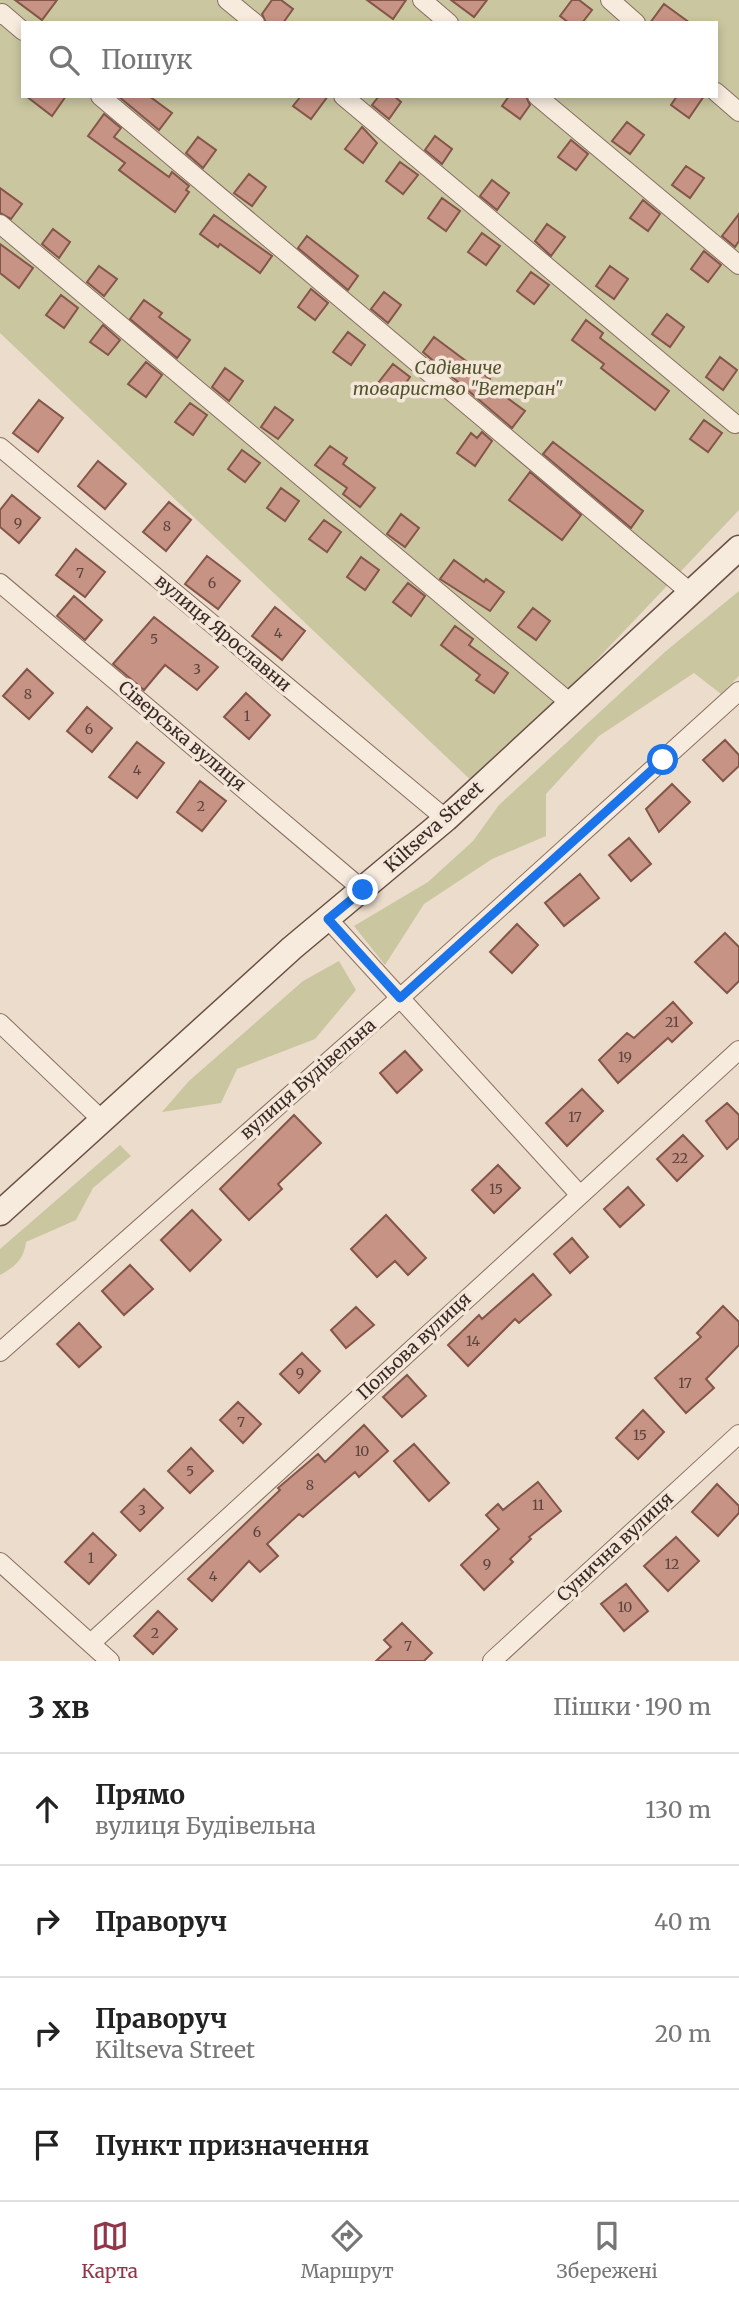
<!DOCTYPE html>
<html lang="uk">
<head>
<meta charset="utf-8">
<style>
	:root { --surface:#fff; --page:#f6f6f6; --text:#222; --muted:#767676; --line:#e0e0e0; --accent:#913648 }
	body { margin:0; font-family:Merriweather,serif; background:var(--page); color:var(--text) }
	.stop { position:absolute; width:21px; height:21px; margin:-16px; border:5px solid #1a73e8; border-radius:50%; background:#fff }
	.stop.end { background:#1a73e8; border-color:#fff; box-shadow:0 2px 7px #0008 }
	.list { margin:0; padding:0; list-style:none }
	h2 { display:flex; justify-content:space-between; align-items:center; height:91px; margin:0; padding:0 28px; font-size:30px }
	h2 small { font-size:23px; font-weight:400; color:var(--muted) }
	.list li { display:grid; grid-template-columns:46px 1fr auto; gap:21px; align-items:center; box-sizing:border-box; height:112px; padding:0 28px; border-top:2px solid var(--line) }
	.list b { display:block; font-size:26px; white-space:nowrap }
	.list p { margin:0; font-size:23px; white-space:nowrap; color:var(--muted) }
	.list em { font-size:23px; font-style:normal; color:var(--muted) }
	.icon { flex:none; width:38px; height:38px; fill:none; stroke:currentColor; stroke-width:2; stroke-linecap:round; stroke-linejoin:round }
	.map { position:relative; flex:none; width:739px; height:1661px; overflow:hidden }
	.search { position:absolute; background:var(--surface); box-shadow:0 4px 10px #0003; left:21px; right:21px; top:21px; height:77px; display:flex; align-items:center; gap:18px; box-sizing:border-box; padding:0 24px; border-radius:0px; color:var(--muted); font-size:26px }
	.sheet { height:539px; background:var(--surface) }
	nav { display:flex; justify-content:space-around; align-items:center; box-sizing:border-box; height:98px; border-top:2px solid var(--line); background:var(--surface); font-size:19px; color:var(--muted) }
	nav a { display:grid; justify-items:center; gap:4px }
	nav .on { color:var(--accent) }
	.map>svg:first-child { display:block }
</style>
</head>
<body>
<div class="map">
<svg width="739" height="1661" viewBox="0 0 739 1661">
	<rect width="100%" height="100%" fill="#ecdccb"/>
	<path fill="#c9c6a0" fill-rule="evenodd" d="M0 0H739V510L477 786 0 333ZM23 23H716V96H23Z
		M739 591V676L721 694 694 673 599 736 546 794V836L492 859 424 904 385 965 354 926 428 882 473 841 499 805 666 651Z
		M339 961 356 990 315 1039 237 1069 221 1103 162 1112 189 1081 303 981Z
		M120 1145 131 1156 93 1188 76 1220 26 1242C24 1259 15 1267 0 1275V1249Z"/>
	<path fill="#c69385" stroke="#845549" stroke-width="2" d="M15 0H57L42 20Z
		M272 0H281L293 9 283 23H266L262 14Z
		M367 0H406L393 19Z
		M451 0H487L474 17Z
		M572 0H579L592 10 582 23H569L560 16Z
		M664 4 690 23H650Z
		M26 96H66L52 116Z
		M118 96H149L172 113 159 130Z
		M301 96H328L311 119 293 106Z
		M379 96H394L401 102 389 119 372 105Z
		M509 96H526L530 105 520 119 502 106Z
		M677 96H704L689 118 671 105Z
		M104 114 121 128 114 137 169 177 172 172 189 186 186 190 189 192 175 212 119 170 125 163 88 136Z
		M627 122 644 135 630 154 612 141Z
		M362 127 377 143 363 163 345 149Z
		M435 136 452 149 442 164 425 150Z
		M198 137 216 150 203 168 186 153Z
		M571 140 588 154 576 170 558 157Z
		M400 162 418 175 403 194 386 181Z
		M686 166 704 178 690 198 672 185Z
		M249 174 266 187 252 206 234 193Z
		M492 180 509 193 497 210 480 196Z
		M0 188 22 204 11 219 0 213Z
		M442 198 460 211 446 231 428 218Z
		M643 200 660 214 648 231 630 218Z
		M739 214V241L735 247 722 236Z
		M214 215 272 256 260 273 220 244 218 247 200 234Z
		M547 224 565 237 551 256 535 241Z
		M53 229 70 242 59 258 42 244Z
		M482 233 500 246 486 265 468 252Z
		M307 236 358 276 348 290 298 248Z
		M0 244 33 268 19 288 0 273Z
		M704 251 721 265 708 282 691 269Z
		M99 266 117 279 104 296 87 282Z
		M610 266 628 279 614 299 596 286Z
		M531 272 549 285 534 304 517 291Z
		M311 289 328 303 315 320 298 307Z
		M384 292 401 305 388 323 371 309Z
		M61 295 78 308 64 328 46 315Z
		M144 300 162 313 159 317 190 340 177 358 130 319Z
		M667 314 684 327 670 347 652 334Z
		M586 320 603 333 600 338 669 391 655 410 601 368 604 364 572 340Z
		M103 325 120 340 108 355 90 342Z
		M348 332 365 345 351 365 333 352Z
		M434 337 490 379 487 383 525 411 512 428 423 352Z
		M720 357 737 370 723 390 706 377Z
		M146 362 162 375 146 397 128 384Z
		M393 364 410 377 396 397 378 383Z
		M225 368 243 381 229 401 212 387Z
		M39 400 63 418 38 452 13 433Z
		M190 403 207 415 193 435 175 422Z
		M275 407 293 420 278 439 261 427Z
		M704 420 722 433 708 452 690 439Z
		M482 432 492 441 475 466 457 453 471 433 477 438Z
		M553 442 643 511 631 528 543 454Z
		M330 446 347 458 343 464 375 488 360 507 343 494 347 488 315 465Z
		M242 450 260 463 245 482 228 469Z
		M98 461 126 484 105 509 78 486Z
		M530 472 581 515 562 540 509 500Z
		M281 488 299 501 285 521 267 508Z
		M12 495 40 518 19 543 0 527V510Z
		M169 502 191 520 166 551 143 532Z
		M401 514 419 528 405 547 387 534Z
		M324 520 341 532 327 552 309 539Z
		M76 549 105 572 85 597 56 575Z
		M207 556 240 581 218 609 185 584Z
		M361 557 379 570 365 590 347 577Z
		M454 560 484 582 486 579 504 592 490 611 440 579Z
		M408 583 425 596 411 616 393 602Z
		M74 596 102 620 85 640 57 616Z
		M275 607 305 631 282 660 252 636Z
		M533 608 550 621 536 640 518 627Z
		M154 617 218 667 197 690 165 665 144 690 113 664Z
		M455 626 473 639 469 645 508 673 494 693 476 680 480 675 441 645Z
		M27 669 53 693 29 719 3 696Z
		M246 693 270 715 249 739 224 717Z
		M87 707 112 728 92 752 67 731Z
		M725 740 739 755V766L723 781 703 760Z
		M137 742 164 763 137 798 109 777Z
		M200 781 226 801 202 831 177 812Z
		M672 784 690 802 659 832 646 809Z
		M629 838 651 864 631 881 609 855Z
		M580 874 599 898 564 926 545 903Z
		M517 924 538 945 512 973 490 952Z
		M725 933 739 947V981L727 993 695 962Z
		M673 1002 692 1023 672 1042 668 1038 618 1083 599 1060 627 1033 634 1038Z
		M405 1051 422 1070 397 1093 380 1073Z
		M582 1089 603 1111 567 1146 546 1123Z
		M727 1103 739 1115V1138L727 1149 706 1121Z
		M294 1115 321 1143 278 1184 282 1189 249 1220 220 1189Z
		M683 1135 703 1156 677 1181 657 1159Z
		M498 1165 520 1188 494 1213 472 1190Z
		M628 1187 644 1205 620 1227 604 1209Z
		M192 1210 221 1240 190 1271 161 1240Z
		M386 1215 426 1258 408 1275 395 1261 377 1277 351 1249Z
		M572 1238 588 1257 570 1273 554 1254Z
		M130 1265 153 1289 124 1315 102 1291Z
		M533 1274 551 1295 519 1323 515 1319 468 1366 448 1345 479 1315 482 1319Z
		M723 1306 739 1322V1345L706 1379 714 1388 686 1413 655 1378 701 1337 697 1333Z
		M356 1307 374 1325 346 1348 331 1330Z
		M79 1323 101 1347 79 1367 57 1344Z
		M302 1353 320 1371 299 1393 280 1374Z
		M407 1375 426 1396 402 1417 383 1397Z
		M238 1402 261 1424 243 1443 220 1420Z
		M643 1410 664 1432 638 1459 616 1438Z
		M364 1425 388 1451 359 1477 355 1472 303 1517 299 1514 267 1544 278 1556 260 1572 249 1561 212 1601 188 1579 280 1490 278 1488 318 1454 325 1462Z
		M414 1444 449 1483 429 1501 394 1461Z
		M191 1448 213 1471 190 1493 168 1471Z
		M538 1482 561 1511 529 1537 531 1539 510 1559 513 1562 484 1590 461 1565 499 1529 486 1515 498 1504 503 1510Z
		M717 1484 739 1506V1513L718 1536 692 1512Z
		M144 1489 163 1508 140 1531 121 1512Z
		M93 1533 116 1555 89 1584 65 1562Z
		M676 1537 699 1561 668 1591 644 1566Z
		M626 1584 648 1611 624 1631 601 1604Z
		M158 1611 177 1629 153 1654 134 1636Z
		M402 1623 432 1653 424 1661H376L391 1647 384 1640Z"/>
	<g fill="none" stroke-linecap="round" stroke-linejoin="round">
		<defs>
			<path id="minor" d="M227 0 255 23
				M422 0 449 23
				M610 0 636 23
				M0 15 2 13 23 31
				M716 92 739 112
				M100 96 691 593
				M343 96 735 424
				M537 96 739 265
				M0 224 569 702
				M0 447 446 819
				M0 583 363 890
				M328 919 579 1194
				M0 1023 103 1121
				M0 1352 400 998 739 691
				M0 1562 110 1661
				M91 1643 739 1050
				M492 1661 739 1434"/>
			<path id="secondary" d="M0 1213 292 948 446 819 739 548"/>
		</defs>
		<use href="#minor" stroke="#876e61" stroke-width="20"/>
		<use href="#secondary" stroke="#694f44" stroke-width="27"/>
		<use href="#minor" stroke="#f7ebde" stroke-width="18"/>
		<use href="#secondary" stroke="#f7ebde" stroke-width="24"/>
	</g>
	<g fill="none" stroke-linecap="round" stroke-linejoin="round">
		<path stroke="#1a73e8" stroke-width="9" d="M363 890 328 919 400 998 663 760"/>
	</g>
	<g text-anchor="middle" stroke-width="7" stroke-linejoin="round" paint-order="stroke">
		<g font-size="14" fill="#5c443c">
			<text x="18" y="528">9</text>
			<text x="167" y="531">8</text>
			<text x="80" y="578">7</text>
			<text x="212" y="588">6</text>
			<text x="278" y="638">4</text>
			<text x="154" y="644">5</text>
			<text x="197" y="674">3</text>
			<text x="28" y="699">8</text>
			<text x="247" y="721">1</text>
			<text x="89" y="734">6</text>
			<text x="137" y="775">4</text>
			<text x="201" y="811">2</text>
			<text x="672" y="1027">21</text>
			<text x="625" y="1062">19</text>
			<text x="575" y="1122">17</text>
			<text x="680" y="1163">22</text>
			<text x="496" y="1194">15</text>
			<text x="473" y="1346">14</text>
			<text x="300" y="1378">9</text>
			<text x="685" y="1388">17</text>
			<text x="241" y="1427">7</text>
			<text x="640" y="1440">15</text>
			<text x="362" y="1456">10</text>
			<text x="190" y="1476">5</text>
			<text x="310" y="1490">8</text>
			<text x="538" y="1510">11</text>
			<text x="142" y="1515">3</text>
			<text x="257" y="1537">6</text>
			<text x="91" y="1563">1</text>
			<text x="487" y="1569">9</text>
			<text x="672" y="1569">12</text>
			<text x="213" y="1581">4</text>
			<text x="625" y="1612">10</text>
			<text x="155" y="1638">2</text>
			<text x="408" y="1651">7</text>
		</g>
		<g font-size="18" font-style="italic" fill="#51542b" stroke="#f4e7da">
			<text x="458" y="374">Садівниче<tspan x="458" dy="21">товариство "Ветеран"</tspan></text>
		</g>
		<g font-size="18" fill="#392923" stroke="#f4e7da">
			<text transform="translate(223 633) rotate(40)" y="6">вулиця Ярославни</text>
			<text transform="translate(182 736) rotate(40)" y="6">Сіверська вулиця</text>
			<text transform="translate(434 827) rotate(-42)" y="6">Kiltseva Street</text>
			<text transform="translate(308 1079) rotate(-41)" y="6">вулиця Будівельна</text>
			<text transform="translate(414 1346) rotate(-43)" y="6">Польова вулиця</text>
			<text transform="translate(615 1547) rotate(-43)" y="6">Сунична вулиця</text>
		</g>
	</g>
</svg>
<div class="stop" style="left:663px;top:760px"></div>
<div class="stop end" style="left:363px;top:890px"></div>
<div class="search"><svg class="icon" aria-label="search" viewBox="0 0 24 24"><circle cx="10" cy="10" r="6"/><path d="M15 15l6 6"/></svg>Пошук</div>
</div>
<section class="sheet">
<h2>3 хв<small>Пішки · 190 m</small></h2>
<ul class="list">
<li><svg class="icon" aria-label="ahead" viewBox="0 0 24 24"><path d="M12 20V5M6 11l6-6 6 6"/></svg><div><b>Прямо</b><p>вулиця Будівельна</p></div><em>130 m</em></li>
<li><svg class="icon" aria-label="right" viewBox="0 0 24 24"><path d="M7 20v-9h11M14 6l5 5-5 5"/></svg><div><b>Праворуч</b></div><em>40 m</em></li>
<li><svg class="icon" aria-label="right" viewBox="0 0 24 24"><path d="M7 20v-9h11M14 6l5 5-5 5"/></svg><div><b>Праворуч</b><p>Kiltseva Street</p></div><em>20 m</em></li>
<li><svg class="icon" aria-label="arrive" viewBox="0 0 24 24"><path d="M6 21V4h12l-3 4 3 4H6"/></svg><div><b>Пункт призначення</b></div></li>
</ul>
</section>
<nav>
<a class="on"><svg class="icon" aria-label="map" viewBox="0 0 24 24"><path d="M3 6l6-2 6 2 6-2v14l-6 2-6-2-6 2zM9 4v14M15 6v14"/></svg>Карта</a>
<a><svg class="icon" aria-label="directions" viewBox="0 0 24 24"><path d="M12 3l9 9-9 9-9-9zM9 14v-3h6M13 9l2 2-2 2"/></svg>Маршрут</a>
<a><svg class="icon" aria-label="saved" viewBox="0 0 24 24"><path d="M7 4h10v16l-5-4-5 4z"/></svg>Збережені</a>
</nav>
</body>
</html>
